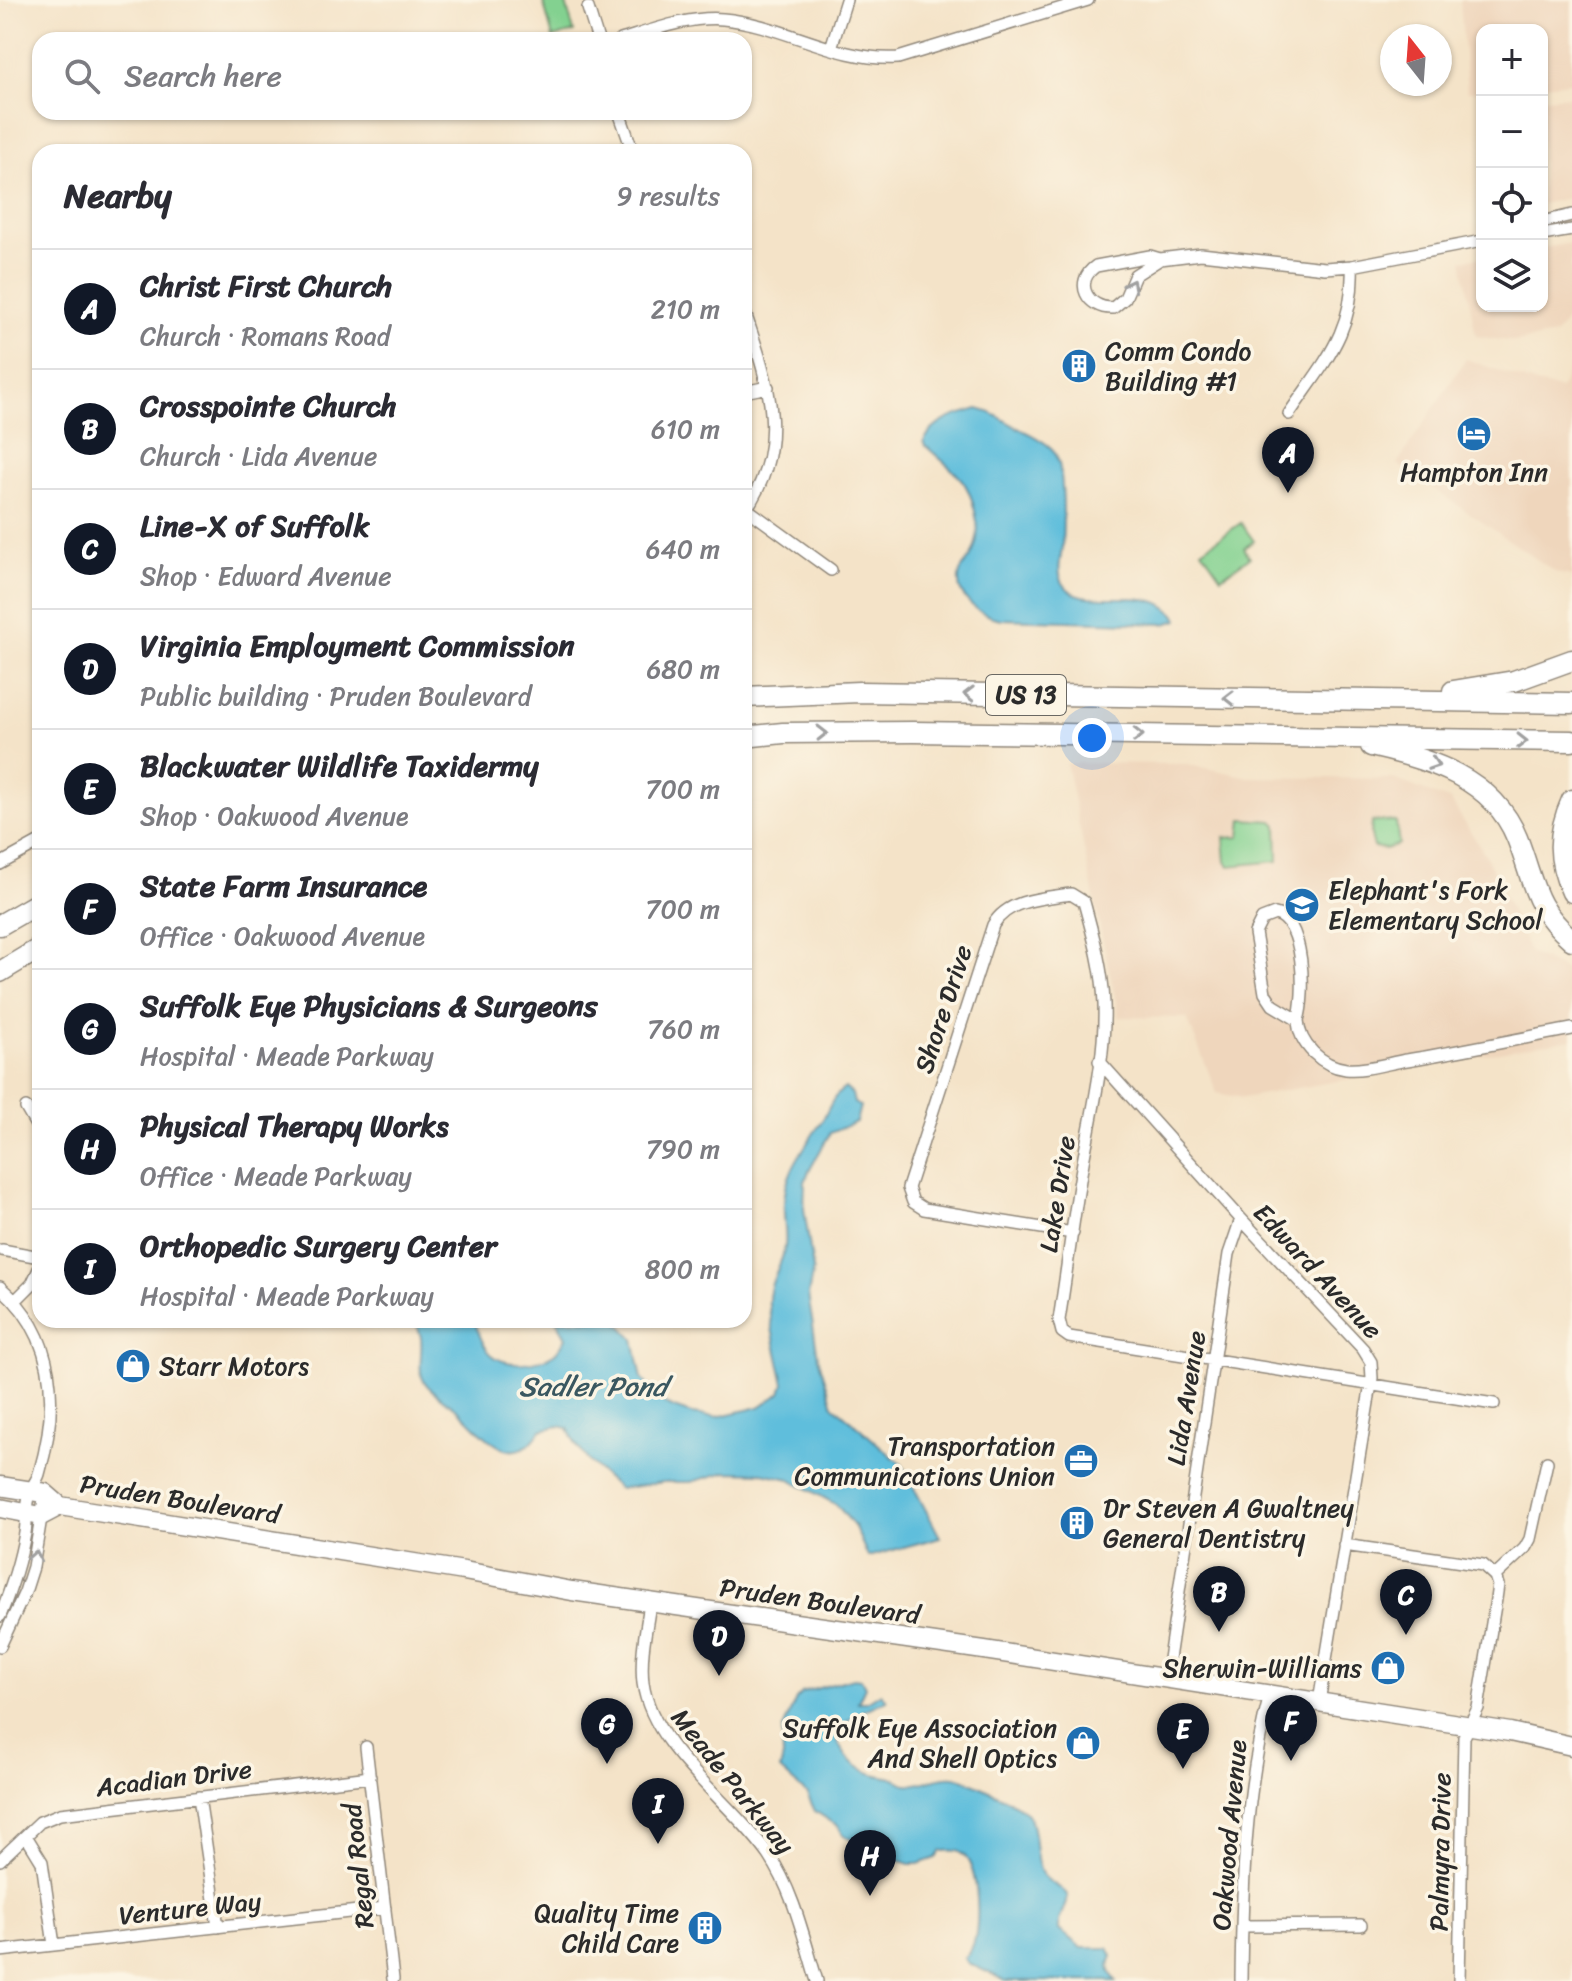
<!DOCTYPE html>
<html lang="en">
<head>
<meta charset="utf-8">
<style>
	:root { --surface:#fff; --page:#f7f7f7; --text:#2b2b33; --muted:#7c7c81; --line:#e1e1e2; --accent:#111827 }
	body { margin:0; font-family:Sriracha,sans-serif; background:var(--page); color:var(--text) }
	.controls { position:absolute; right:24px; top:24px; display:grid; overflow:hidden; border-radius:16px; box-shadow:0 2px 6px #0004 }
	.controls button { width:72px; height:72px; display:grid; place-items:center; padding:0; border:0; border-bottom:2px solid var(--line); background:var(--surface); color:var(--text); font:40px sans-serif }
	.compass { position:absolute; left:1380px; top:24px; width:72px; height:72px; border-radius:50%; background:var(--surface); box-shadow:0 2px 6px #0004; rotate:343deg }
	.you { position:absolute; left:1092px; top:738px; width:28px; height:28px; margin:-20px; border:6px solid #fff; border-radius:50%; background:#1a73e8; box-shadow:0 0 0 12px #1a73e833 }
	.badge { display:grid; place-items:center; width:52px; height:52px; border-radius:50%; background:var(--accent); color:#fff; font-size:26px; font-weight:700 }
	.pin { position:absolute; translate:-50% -66px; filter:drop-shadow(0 2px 4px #0008) }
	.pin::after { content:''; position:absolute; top:42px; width:28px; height:24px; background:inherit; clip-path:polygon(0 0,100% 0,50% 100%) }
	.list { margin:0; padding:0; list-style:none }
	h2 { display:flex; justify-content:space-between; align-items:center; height:104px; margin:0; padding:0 32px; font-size:34px }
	h2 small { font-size:26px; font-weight:400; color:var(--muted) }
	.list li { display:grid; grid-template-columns:52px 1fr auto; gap:24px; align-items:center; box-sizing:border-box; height:120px; padding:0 32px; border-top:2px solid var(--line) }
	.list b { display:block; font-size:30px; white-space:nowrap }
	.list p { margin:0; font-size:26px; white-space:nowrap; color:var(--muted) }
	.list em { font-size:26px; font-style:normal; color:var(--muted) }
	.icon { flex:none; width:44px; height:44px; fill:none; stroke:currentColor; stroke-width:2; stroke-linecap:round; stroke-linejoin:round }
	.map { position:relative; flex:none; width:1572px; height:1981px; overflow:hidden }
	.search { position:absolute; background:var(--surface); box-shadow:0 2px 6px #0004; left:32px; top:32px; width:720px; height:88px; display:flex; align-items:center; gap:20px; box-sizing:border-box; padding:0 28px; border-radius:24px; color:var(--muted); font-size:30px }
	.panel { position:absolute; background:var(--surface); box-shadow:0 2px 6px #0004; left:32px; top:144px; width:720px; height:1184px; border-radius:24px }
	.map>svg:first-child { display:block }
</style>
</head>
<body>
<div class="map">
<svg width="1572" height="1981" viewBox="0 0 1572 1981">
	<rect width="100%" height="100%" fill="#fcf5e5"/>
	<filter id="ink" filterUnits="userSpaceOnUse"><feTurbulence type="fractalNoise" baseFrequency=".0125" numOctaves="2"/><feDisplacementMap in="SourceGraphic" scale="16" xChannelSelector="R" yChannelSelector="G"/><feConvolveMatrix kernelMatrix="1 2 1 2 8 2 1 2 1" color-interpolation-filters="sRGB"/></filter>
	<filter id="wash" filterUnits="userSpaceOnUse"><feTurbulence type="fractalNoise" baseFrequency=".006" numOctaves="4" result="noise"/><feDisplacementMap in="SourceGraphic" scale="32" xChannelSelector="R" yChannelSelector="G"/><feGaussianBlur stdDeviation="1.8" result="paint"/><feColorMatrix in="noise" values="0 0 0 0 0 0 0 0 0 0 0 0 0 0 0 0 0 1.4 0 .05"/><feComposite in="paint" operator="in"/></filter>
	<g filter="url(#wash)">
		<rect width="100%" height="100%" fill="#f4e3c8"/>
		<path fill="#efd6bc" d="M1460 0H1572V82L1542 85V30H1482V91L1467 92Z
			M1572 96V197L1542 204V98Z
			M1572 243V312L1555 335 1515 342 1476 336 1462 260 1482 257V306H1542V248Z
			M1466 359 1536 384 1561 389 1572 362V576L1557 573 1397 464Z
			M1066 763 1187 764 1249 777 1394 779 1451 801 1486 856 1530 953 1572 973V1039L1242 1098 1217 1093 1187 1018 1119 1017Z"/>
		<path fill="#83d190" stroke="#577e5e" stroke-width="2" d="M548 0H565L574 32 553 38 543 1Z
			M1241 523 1254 541 1244 548 1250 557 1221 577 1202 550Z
			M1242 819 1273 821 1277 825 1278 861 1229 866 1226 862 1224 838 1240 837Z
			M1379 821 1396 822 1399 844 1386 849 1374 847 1371 835 1372 822Z"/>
		<path fill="#5ebedc" stroke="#447484" stroke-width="2" d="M978 409C992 412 1003 419 1016 427 1028 433 1044 440 1053 450 1066 465 1063 526 1062 547 1061 560 1056 571 1063 583 1078 611 1139 587 1166 607 1172 612 1176 613 1178 620L1165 624 1001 619C981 616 953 597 960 573 961 567 967 563 970 558 976 547 979 534 977 521 969 476 957 475 926 446L924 441C935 420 957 415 978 409Z
			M845 1088 852 1094 854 1103 860 1106 856 1122 830 1133 808 1173 805 1182 804 1209 813 1269 808 1295 818 1357 833 1405 902 1465 940 1537 868 1557 855 1527 837 1505 790 1479 763 1473 726 1472 691 1482H663L619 1489C597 1470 579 1455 568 1428L559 1426 541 1430C511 1477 483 1431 458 1410 448 1401 431 1393 424 1381 417 1370 423 1351 421 1338 420 1332 417 1326 415 1320H474C478 1331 483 1347 492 1355 507 1368 538 1364 554 1354 559 1350 562 1344 566 1338L557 1320H616L634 1339 642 1379 666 1404 674 1408 691 1414 717 1417 759 1407 781 1393 784 1384C779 1359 771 1332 769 1306 767 1284 781 1268 785 1247 787 1232 783 1219 784 1204 785 1171 804 1149 821 1122 830 1109 831 1097 845 1088Z
			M853 1678 861 1679 865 1687 858 1702H867L881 1693 887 1700C873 1707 849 1715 840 1729 830 1744 853 1765 866 1771 876 1776 885 1776 896 1779 900 1780 903 1784 907 1784 921 1787 938 1774 955 1777 965 1778 1014 1802 1022 1809 1040 1824 1031 1852 1041 1872 1047 1884 1061 1885 1068 1896L1059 1921V1930L1082 1948H1108L1112 1956C1107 1966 1109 1972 1116 1981H1006L968 1963 964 1958C968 1953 973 1948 974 1942 980 1924 980 1861 959 1852 954 1849 947 1851 941 1851L936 1858 918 1864H909L856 1843 843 1834 838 1826 815 1811 807 1794 780 1770 783 1757 782 1731 796 1699 802 1693Z"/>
	</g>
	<g filter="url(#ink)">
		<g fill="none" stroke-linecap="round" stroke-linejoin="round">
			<defs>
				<path id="street" d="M588 8 598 40
					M621 40C653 30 690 16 723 19 783 24 837 62 898 58L1088 0
					M831 48 846 0
					M619 112 633 152
					M614 152 630 147
					M1542 222 1572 215
					M1542 235 1572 230
					M1160 259 1135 275 1125 298 1113 308C1087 309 1073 282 1096 266L1150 256 1160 259 1201 254 1325 268 1352 266 1482 241
					M744 310C768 381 792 445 744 512
					M744 392 768 387
					M1289 414C1323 363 1355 332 1352 266
					M747 509 831 570
					M0 864 40 842
					M1275 914C1305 919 1306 996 1298 1020L1273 1005 1265 993 1255 933 1262 919Z
					M1298 1020C1299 1045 1322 1066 1346 1069 1365 1071 1388 1063 1407 1060 1462 1051 1517 1039 1572 1029
					M1099 1061 1241 1219 1363 1349 1371 1362 1372 1378 1319 1702
					M26 1108 40 1132
					M1073 1233 924 1209 913 1202 908 1188 993 925C1008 899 1044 898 1071 894L1084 902C1093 935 1103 970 1104 1004 1106 1058 1091 1116 1082 1168 1073 1219 1067 1270 1059 1320L1062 1332 1069 1337 1494 1404
					M2 1250 40 1257
					M0 1287C57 1336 59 1406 39 1474 37 1480 33 1485 31 1490 26 1503 27 1520 25 1533 20 1562 11 1589 0 1616
					M15 1301 32 1284 40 1267
					M1344 1545 1483 1565 1495 1576
					M1495 1576 1525 1548 1530 1539 1547 1462
					M650 1604C646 1630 640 1657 643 1683 652 1749 732 1802 769 1855 794 1892 804 1939 817 1981
					M0 1646 25 1592 33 1567 45 1493 43 1489
					M1166 1679 1229 1254 1241 1219
					M366 1747 393 1979
					M199 1797 218 1927
					M26 1836 42 1862 54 1945
					M0 1860 40 1822 60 1814 370 1777
					M1242 1926 1361 1925
					M0 1951 385 1908
					M1241 1981C1242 1886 1245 1787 1270 1695
					M1459 1981 1464 1737 1478 1708 1496 1599 1498 1585 1495 1576"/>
				<path id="primary" d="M0 1486 45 1493 60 1506 464 1571 572 1591 984 1650 1510 1732 1572 1746
					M0 1508 41 1516 60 1506"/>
				<path id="highway" d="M1453 691 1514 681 1572 660
					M744 697 859 692 1572 703
					M744 737 783 733 913 732 1572 741
					M1371 746C1429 759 1493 778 1517 838 1535 884 1532 905 1572 940
					M1572 800C1557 833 1557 860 1572 892
					M0 925 40 902
					M0 972 40 948"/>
			</defs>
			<use href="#street" stroke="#90877a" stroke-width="14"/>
			<use href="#primary" stroke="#90877a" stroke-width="21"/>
			<use href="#highway" stroke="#90877a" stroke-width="23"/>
			<use href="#street" stroke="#fff" stroke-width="11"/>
			<use href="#primary" stroke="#fff" stroke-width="18"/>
			<use href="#highway" stroke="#fff" stroke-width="20"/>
		</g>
		<defs><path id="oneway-chevron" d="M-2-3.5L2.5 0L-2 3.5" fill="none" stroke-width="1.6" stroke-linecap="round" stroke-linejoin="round" transform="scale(2)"/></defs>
		<g stroke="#a0a0a0">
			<use href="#oneway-chevron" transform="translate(1131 285) rotate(-64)"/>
			<use href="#oneway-chevron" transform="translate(969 694) rotate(-179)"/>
			<use href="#oneway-chevron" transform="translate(1229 698) rotate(-179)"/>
			<use href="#oneway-chevron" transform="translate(822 733) rotate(-1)"/>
			<use href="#oneway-chevron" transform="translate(1138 735) rotate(1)"/>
			<use href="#oneway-chevron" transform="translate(1522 741) rotate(1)"/>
			<use href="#oneway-chevron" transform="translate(1434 764) rotate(19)"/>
			<use href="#oneway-chevron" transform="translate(35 1556) rotate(-79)"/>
		</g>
	</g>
	<defs>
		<symbol id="building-disc" viewBox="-11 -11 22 22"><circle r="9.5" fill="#1f6fb2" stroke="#fcf5e5"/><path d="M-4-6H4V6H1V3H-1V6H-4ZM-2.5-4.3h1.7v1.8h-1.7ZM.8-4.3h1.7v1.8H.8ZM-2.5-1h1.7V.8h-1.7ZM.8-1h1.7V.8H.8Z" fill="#fff"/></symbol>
		<symbol id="hotel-disc" viewBox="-11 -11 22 22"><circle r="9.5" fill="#1f6fb2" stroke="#fcf5e5"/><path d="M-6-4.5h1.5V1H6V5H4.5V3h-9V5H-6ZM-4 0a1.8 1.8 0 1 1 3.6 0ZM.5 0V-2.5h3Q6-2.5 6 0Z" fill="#fff"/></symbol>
		<symbol id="school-disc" viewBox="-11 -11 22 22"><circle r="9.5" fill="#1f6fb2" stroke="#fcf5e5"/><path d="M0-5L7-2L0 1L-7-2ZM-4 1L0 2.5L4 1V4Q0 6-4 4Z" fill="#fff"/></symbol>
		<symbol id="shop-disc" viewBox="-11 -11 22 22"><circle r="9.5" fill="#1f6fb2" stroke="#fcf5e5"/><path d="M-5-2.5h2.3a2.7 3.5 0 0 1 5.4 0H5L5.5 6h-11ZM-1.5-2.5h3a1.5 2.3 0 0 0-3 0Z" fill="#fff"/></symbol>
		<symbol id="office-disc" viewBox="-11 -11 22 22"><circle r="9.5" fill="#1f6fb2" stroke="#fcf5e5"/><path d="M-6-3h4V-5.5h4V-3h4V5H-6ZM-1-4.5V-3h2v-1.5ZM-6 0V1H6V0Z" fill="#fff"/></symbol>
	</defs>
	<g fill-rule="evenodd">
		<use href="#building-disc" x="1059" y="346" width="40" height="40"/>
		<use href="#hotel-disc" x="1454" y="414" width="40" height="40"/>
		<use href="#school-disc" x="1282" y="885" width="40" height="40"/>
		<use href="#shop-disc" x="113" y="1346" width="40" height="40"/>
		<use href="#office-disc" x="1061" y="1441" width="40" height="40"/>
		<use href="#building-disc" x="1057" y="1503" width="40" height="40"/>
		<use href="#shop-disc" x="1368" y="1648" width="40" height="40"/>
		<use href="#shop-disc" x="1063" y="1723" width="40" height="40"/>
		<use href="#building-disc" x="685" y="1908" width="40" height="40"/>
	</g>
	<g text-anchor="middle" stroke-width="7" stroke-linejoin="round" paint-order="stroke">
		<rect fill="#fcf5e5" stroke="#6a6863" stroke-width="2" x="986" y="675" width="80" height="40" rx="6"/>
		<g font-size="24" font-weight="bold" fill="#2b2b2b">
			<text x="1026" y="703">US 13</text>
		</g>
		<g font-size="26" fill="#2b2b2b" stroke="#fcf5e5" text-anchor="start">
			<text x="1105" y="360">Comm Condo<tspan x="1105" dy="30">Building #1</tspan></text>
			<text x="1474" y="481" text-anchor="middle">Hampton Inn</text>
			<text x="1328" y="899">Elephant's Fork<tspan x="1328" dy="30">Elementary School</tspan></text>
			<text x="159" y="1375">Starr Motors</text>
			<text x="1055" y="1455" text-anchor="end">Transportation<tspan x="1055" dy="30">Communications Union</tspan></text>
			<text x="1103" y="1517">Dr Steven A Gwaltney<tspan x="1103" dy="30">General Dentistry</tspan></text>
			<text x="1362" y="1677" text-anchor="end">Sherwin-Williams</text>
			<text x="1057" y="1737" text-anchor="end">Suffolk Eye Association<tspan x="1057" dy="30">And Shell Optics</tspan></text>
			<text x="679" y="1922" text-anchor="end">Quality Time<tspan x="679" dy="30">Child Care</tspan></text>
		</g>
		<g font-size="26" fill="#2b2b2b" stroke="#fcf5e5">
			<text transform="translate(943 1009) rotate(-72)" y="9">Shore Drive</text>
			<text transform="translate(1057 1194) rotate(-81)" y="9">Lake Drive</text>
			<text transform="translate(1318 1271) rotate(47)" y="9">Edward Avenue</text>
			<text transform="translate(1186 1398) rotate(-81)" y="9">Lida Avenue</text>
			<text transform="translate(180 1499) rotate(9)" y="9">Pruden Boulevard</text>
			<text transform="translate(820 1601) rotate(8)" y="9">Pruden Boulevard</text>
			<text transform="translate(174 1778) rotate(-7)" y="9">Acadian Drive</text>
			<text transform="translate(733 1781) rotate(51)" y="9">Meade Parkway</text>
			<text transform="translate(1229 1835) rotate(-85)" y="9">Oakwood Avenue</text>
			<text transform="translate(1440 1852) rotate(-89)" y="9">Palmyra Drive</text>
			<text transform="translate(358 1866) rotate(-96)" y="9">Regal Road</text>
			<text transform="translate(190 1908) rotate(-6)" y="9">Venture Way</text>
		</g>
		<g font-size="28" font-style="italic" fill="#3a5760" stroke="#fcf5e5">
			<text x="593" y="1396">Sadler Pond</text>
		</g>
	</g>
</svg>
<div class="controls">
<button>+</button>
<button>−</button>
<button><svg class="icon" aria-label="locate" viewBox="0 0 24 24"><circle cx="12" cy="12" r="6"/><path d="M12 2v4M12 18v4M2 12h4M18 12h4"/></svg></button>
<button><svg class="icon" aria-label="layers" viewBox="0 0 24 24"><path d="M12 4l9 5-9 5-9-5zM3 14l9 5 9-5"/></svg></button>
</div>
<svg class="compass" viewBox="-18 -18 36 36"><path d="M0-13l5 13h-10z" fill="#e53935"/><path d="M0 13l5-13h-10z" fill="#7c7c81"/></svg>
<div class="you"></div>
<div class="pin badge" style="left:1288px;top:493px">A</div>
<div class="pin badge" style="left:1219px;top:1632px">B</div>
<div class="pin badge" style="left:1406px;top:1635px">C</div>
<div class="pin badge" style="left:719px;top:1676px">D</div>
<div class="pin badge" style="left:1183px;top:1769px">E</div>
<div class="pin badge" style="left:1291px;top:1761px">F</div>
<div class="pin badge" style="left:607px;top:1764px">G</div>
<div class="pin badge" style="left:870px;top:1896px">H</div>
<div class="pin badge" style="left:658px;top:1844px">I</div>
<div class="search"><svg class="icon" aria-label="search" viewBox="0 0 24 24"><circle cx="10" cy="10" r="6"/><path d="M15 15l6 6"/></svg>Search here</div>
<section class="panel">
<h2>Nearby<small>9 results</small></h2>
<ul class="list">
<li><span class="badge">A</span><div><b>Christ First Church</b><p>Church · Romans Road</p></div><em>210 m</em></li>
<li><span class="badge">B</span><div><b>Crosspointe Church</b><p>Church · Lida Avenue</p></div><em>610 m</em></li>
<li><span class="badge">C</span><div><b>Line-X of Suffolk</b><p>Shop · Edward Avenue</p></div><em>640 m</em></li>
<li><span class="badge">D</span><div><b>Virginia Employment Commission</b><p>Public building · Pruden Boulevard</p></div><em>680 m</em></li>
<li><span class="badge">E</span><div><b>Blackwater Wildlife Taxidermy</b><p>Shop · Oakwood Avenue</p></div><em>700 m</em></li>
<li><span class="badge">F</span><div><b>State Farm Insurance</b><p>Office · Oakwood Avenue</p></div><em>700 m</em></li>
<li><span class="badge">G</span><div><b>Suffolk Eye Physicians &amp; Surgeons</b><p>Hospital · Meade Parkway</p></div><em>760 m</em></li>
<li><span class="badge">H</span><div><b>Physical Therapy Works</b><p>Office · Meade Parkway</p></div><em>790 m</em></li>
<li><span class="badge">I</span><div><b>Orthopedic Surgery Center</b><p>Hospital · Meade Parkway</p></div><em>800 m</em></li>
</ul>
</section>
</div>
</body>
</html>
